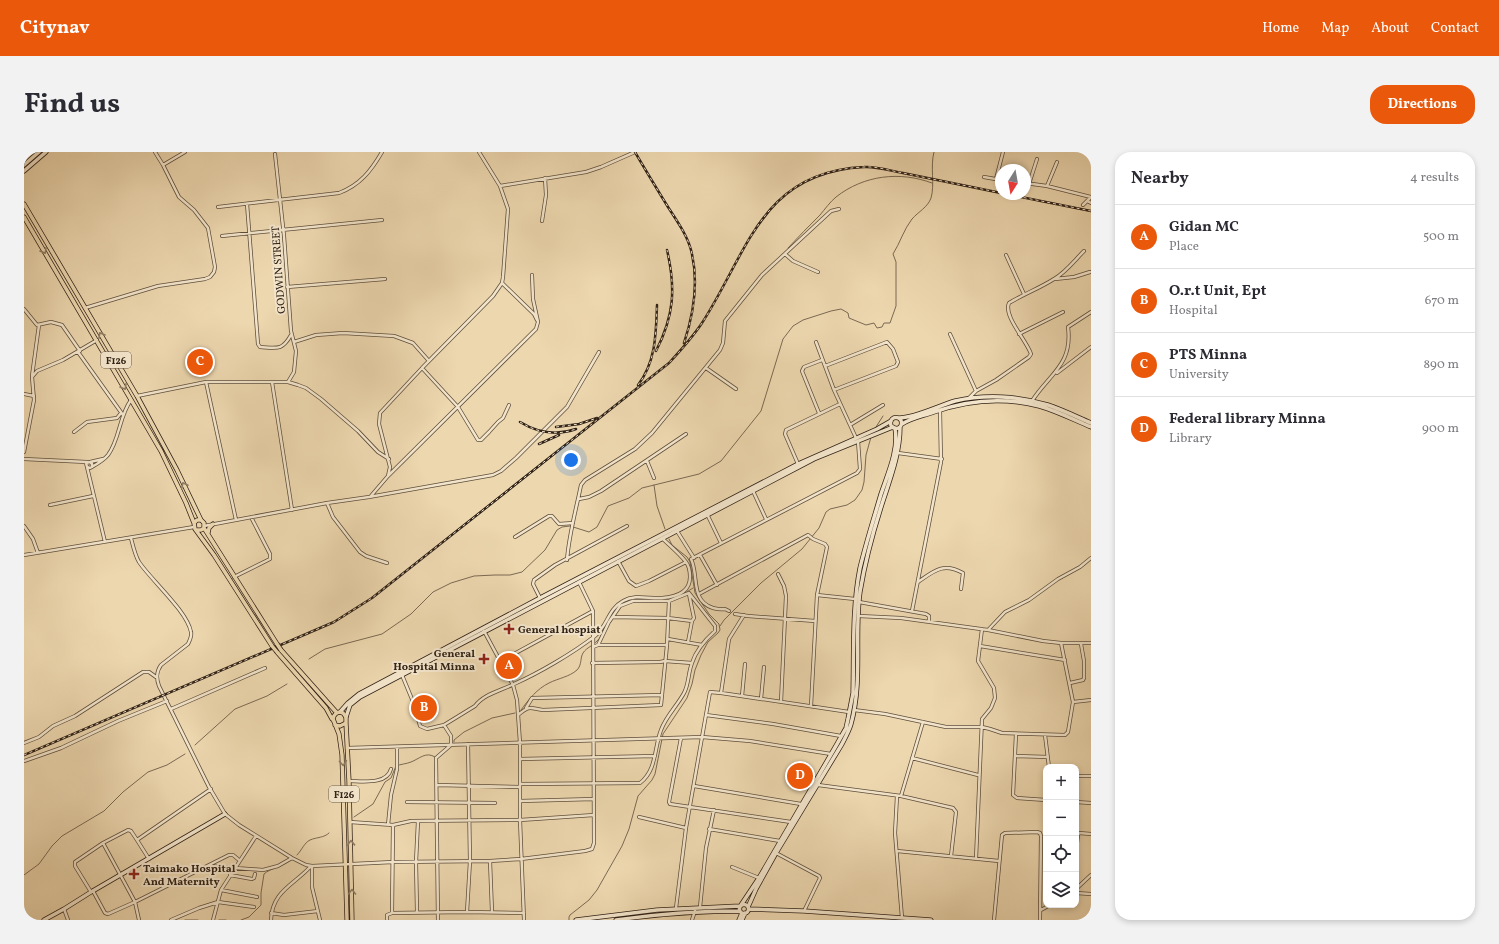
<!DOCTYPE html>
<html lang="en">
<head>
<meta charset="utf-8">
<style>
	:root { --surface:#fff; --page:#f2f2f3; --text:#2b2b33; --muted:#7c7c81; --line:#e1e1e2; --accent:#ea580c }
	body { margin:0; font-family:Vollkorn,serif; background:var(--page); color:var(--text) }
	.controls { position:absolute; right:12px; bottom:12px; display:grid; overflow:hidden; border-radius:8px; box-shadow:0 2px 6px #0003 }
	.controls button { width:36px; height:36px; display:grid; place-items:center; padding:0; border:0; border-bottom:1px solid var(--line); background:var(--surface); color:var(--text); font:20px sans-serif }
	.compass { position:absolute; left:971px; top:12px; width:36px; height:36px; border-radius:50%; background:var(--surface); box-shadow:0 2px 6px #0003; rotate:191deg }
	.you { position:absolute; left:547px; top:308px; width:14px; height:14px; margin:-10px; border:3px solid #fff; border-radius:50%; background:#1a73e8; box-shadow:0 0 0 6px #1a73e833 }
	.badge { display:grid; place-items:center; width:26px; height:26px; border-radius:50%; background:var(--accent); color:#fff; font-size:13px; font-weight:700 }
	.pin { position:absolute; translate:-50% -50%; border:2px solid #fff; box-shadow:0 1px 4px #0006 }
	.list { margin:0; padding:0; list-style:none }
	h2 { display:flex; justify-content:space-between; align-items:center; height:52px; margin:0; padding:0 16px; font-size:17px }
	h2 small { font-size:13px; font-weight:400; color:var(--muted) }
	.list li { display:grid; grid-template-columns:26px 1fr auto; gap:12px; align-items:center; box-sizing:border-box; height:64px; padding:0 16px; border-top:1px solid var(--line) }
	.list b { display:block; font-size:15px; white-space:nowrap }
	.list p { margin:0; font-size:13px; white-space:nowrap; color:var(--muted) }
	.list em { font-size:13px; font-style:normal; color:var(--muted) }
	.icon { flex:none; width:22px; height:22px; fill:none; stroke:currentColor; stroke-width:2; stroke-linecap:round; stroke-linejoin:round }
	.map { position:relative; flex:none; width:1067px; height:768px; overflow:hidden; border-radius:16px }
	header { display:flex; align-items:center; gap:24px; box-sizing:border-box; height:56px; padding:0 20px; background:var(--accent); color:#fff }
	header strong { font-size:19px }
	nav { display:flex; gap:22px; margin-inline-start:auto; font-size:14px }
	.intro { display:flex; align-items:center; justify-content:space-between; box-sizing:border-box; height:96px; padding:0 24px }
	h1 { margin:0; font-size:28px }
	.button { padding:10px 18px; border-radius:16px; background:var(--accent); color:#fff; font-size:14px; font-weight:700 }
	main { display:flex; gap:24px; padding:0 24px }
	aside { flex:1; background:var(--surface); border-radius:16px; box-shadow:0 2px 6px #0003 }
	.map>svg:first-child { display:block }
</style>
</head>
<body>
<header>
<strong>Citynav</strong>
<nav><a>Home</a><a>Map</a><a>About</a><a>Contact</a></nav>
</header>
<div class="intro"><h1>Find us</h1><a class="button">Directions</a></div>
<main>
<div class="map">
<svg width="1067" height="768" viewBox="0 0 1067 768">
	<rect width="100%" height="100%" fill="#edd7af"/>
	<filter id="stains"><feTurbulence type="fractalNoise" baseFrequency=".005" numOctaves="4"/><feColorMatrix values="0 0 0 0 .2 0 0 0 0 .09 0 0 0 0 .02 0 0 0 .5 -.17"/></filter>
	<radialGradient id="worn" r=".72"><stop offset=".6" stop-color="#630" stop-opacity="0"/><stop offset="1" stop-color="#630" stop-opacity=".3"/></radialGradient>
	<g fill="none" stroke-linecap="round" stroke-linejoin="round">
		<path stroke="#7a6953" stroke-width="1" d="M764 96C774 85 785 74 796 63 801 57 806 50 812 45 840 23 876 19 908 31
			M852 275 859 264
			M630 333 633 354 641 377
			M661 441 669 436
			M641 448 649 446
			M696 474 700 468 737 431 778 397 795 376 802 360 806 357 823 353 831 348 838 338 840 330 842 303 847 285
			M285 507 301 497 358 482 387 462 409 440 427 431 450 424 471 423H486L498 420 521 398 533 378 538 375 546 374 565 380 573 375 584 354 605 346 618 336 675 322 697 309 737 259 759 187 769 174 779 168 807 159 817 157 824 161 825 166 842 173 850 171 853 176 858 175 860 171H866L872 154V110L869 102C876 91 880 77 888 67 894 60 904 55 907 46 911 33 906 14 910 0
			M497 558C505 547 513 537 525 531 535 526 545 525 553 518 558 513 556 506 559 501 563 495 569 494 573 489 577 486 578 480 580 476 593 451 599 446 628 448
			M430 590V588L440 580 468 566 491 561
			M171 593 211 557 243 544 263 532
			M330 665 349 652 361 630 367 626 372 614C377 612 382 612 387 610 395 607 402 599 411 605
			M273 703C278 698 280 691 286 688 293 685 300 686 305 681
			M0 723 15 712 28 694 38 684 80 659 99 640 124 620 143 613 161 602
			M161 768H174
			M195 768H202
			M217 768 225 765 237 753V741L240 722C245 717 259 714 267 708
			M545 768V765L546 763 565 748 573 738 598 694 605 677 614 644 628 628 631 622 639 582 663 546 668 532 671 518 677 503 684 490 694 481 696 478 695 472 685 462 671 441 666 410 663 405 648 393 645 387"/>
		<defs>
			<path id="street" d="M251 2 260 84 267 179 272 199 270 220 264 230
				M139 13 161 0
				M960 25 977 28
				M972 27 979 0
				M1001 31 1023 34 1067 45
				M1005 32 1013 7
				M476 34 562 20 577 15 611 0
				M1023 34 1033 10
				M1063 49 1067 51
				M223 52 234 192 236 195C253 196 258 199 267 183
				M1059 53 1067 45
				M194 55 315 41C336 33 347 19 358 0
				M518 69 522 43 521 26
				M198 84 358 68
				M761 102 769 109 794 120
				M982 103 1000 142
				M1031 127 1050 125 1066 120
				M478 131 510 162 513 168
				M263 135 361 127
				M61 156 134 134 181 127 186 125 190 120 191 115 184 76 170 58 155 45 139 13 131 0
				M0 157 13 173 27 170 38 173 56 199
				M926 182 952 239
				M995 182 1039 160
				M270 190 292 183 319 181 370 184 389 191 405 209
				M792 190 810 238 832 286
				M54 200 99 263
				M801 214 863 190 869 197 874 210 872 214 810 238
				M398 216 434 255 454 288H457L465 280 474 270 479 266 485 253
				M682 216 712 237
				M1033 221 1067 195
				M8 224 15 173
				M182 230 212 368
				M248 230 268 358
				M0 242 10 244
				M113 244 182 230H264L274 233 282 236 297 247 334 279 354 300 365 307
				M945 246 952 239 972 228 1005 205 1007 202C1003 189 979 164 985 151 1000 142 1016 136 1030 127 1041 121 1051 108 1060 99
				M1008 249C1025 222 1049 213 1044 175L1067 160
				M795 261 778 219 780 215 798 208
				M826 273 859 253
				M50 280 63 270 93 266 97 261
				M0 300 10 248 8 225 13 219 39 208 73 188
				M874 301 918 307
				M0 307 63 310
				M623 309 630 326
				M66 310 79 307
				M774 312 761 282 762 278 816 252
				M63 315 81 390
				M68 315V312L66 310 62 311 63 315 66 316C73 312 79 309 84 303 96 287 95 264 107 248
				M364 324 512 177 514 170 509 147 508 123
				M729 339 742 367
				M346 345 364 324 366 315 355 272 356 261 398 216 469 144 478 131 479 125 484 57 476 34 455 0
				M555 347 565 345 577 339 662 282
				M303 351 309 365 336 400 342 404 363 411
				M26 353 69 344
				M683 362 697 391
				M0 374 9 387 14 401
				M180 374 303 351 345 345 469 323 477 319 492 306 543 255 575 200
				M653 379 670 406
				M491 385 525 364H528L535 372 549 371
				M107 386C109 394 111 403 115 410 127 428 163 459 167 480 168 484 166 488 164 492L137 513C132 520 132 526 135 534L185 635 201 662 215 673 268 706 282 713 288 714 369 710 466 709 497 707 561 699 568 697 570 691 569 459 555 430
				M0 403 170 375
				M676 403 693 433
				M543 408C545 382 552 358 557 333L561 328 611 297 628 281 696 198 699 191 701 169 738 123 807 59 815 57
				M594 409 605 429 612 434 625 429 662 410
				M754 422 760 434 762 444 757 550
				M210 425 246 407V402L227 365
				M894 430C910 419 919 410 939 421L937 437
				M675 442 784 383 789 387 801 392 803 395 793 443 787 554
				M793 443 831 447
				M516 446 509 432 510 428 531 413 603 374
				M835 450 902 462 905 464V470
				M705 459 701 457C696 458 693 457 689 456 666 449 675 423 667 407L833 321 836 317 834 289
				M888 459 917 310 916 258
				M711 462 724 464 791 469
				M835 464 877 466 964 478 1019 489 1037 491H1067
				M589 465 644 466 668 469
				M964 478 981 460 1005 448 1034 427 1056 415 1067 406
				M460 479 489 533 493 548 496 591V668L500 768
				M644 487 678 493
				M664 490 668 469 670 466 665 442
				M574 493 585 470 596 454 609 449H645L665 441
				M956 494 1041 508
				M569 495 574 493H643
				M477 509 569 459
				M568 511 636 510 641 509 668 511
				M378 523 390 552 396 574 403 577 420 573 451 554C460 542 476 539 490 532 515 521 549 501 571 484 583 475 584 457 599 449 611 442 625 447 638 446 652 445 666 440 666 425 666 420 665 414 662 410 655 401 646 394 638 386
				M1046 531 1059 528 1060 526V509L1057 492
				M697 541 705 487 720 463
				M718 544 721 512
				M737 547 740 515
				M1049 550 1067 548
				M502 556 508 546 638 543
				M147 557 241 516
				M830 558 861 562 922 575H958L966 577 978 581 1041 583 1044 580 1049 550 1037 491
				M494 563C506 553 505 556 519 558L637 553 643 493 645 449
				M682 563 749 572 817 584
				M992 582 989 643 993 646 1022 648
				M1021 583 1025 615
				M657 586 645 650 646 652 767 670
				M0 591 15 585 29 574 51 564 119 520H125L132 525
				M323 596 678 585 726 589 807 602
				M991 604 1024 605
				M888 606 954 623
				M496 607 631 604
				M0 609 37 596 94 569 143 549
				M1052 624H1067
				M325 629C338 629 363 633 367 617
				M496 632 616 631C633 618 630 596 637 578 642 564 653 554 660 541 665 532 664 521 668 511 672 498 681 488 691 479V474L665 441
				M413 633 496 635
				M794 633 877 644 929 656 932 660 927 704
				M670 634 777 652
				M873 644 871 681 878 766
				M877 644 899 570
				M496 649 570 647
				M383 650 471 651
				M1052 650 1067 651
				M615 665 662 676
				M326 670 369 673 387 669 496 668 570 663
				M364 673 367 643 373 617V595
				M685 677 756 689
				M113 688 107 679 104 678 79 691 111 750 115 768
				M873 699 975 709
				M1052 699 1054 683 1055 681 1067 682
				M752 701 795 724 796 726 780 759
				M125 707 113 688 187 637
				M952 707 958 567 967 556 971 546 970 536 954 509 958 477
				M466 709 468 760
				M184 714 239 718 254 714 268 706
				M288 714V735L296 768
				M708 715 735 726
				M206 723 228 727 230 726 231 722
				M1052 737 1067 723
				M197 738 233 745
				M69 739 81 761 84 762 111 750 205 703H209L215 708
				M67 740 51 714V710L79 691
				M1052 741 1067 742
				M194 750 230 755
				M676 755 682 696 690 658
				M652 756 662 676 686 540 697 541 825 560
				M40 757 44 768
				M1017 758 1026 753
				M393 760 392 710 394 669
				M443 760 446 709 444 592
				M247 761 260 763 294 759
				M368 761 369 673
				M147 768 175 756 194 750
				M189 768 197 738 232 684
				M247 768C248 739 270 733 287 714
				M363 768V763L368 761 443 760 500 761
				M414 768 412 606 427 593V584L420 573
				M668 768 671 759
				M970 768 978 683 981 681 1013 680 1016 681 1017 684 1016 768"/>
			<path id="secondary" d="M0 13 15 0
				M0 19 22 0
				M866.5 271a5.5 5.5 0 1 1 11 0a5.5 5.5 0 1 1-11 0Z
				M875 266C891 266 914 254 931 249 961 242 995 244 1024 253 1039 258 1053 265 1067 271
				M878 272C887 266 899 264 910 260 944 248 980 245 1015 254 1033 259 1050 268 1067 275
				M316 560 324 551 335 542 516 446 774 312 853 277 867 269
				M322 565 326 553 336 545 790 307 869 275
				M715.5 757a4.5 4.5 0 1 1 9 0a4.5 4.5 0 1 1-9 0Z
				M717 753 735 726 813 592 822 576 824 567 829 541C830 499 828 456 836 416 842 391 850 366 857 342 864 321 875 298 871 276
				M724 755 732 737 752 701 818 592C821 586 825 579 827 572 839 529 830 483 836 440 841 410 849 380 858 352 866 327 876 302 876 275
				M725 757 780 759 907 768
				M20 768 40 757 67 740 201 662
				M552 768 633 758 716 754
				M592 768C634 762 674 759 716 759
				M715 768 718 761
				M718 768 721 761"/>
			<path id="primary" d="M0 52 113 244 153 318 177 368
				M0 65 137 299 162 351 170 371
				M180 376 253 492
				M173 378H177L180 376V371L177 368H173L170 371 171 377 190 403 248 494
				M184 381 185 376 189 372
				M257 498 313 561
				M253 500 302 556 308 567
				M322 571 325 629 328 768
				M311 573 316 574 322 571V565L319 561C313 559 310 562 309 567L315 582 318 603 323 768"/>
		</defs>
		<use href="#street" stroke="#5e4e3c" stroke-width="4"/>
		<use href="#secondary" stroke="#2f2116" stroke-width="5"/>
		<use href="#primary" stroke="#2f2116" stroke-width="5"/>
		<use href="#street" stroke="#f3e5cb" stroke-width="2.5"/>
		<use href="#secondary" stroke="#f3e5cb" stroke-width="3.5"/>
		<use href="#primary" stroke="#edd7af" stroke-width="3.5"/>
		<defs>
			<path id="rail" d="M611 0C622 19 633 37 644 55 653 69 663 83 667 98 675 129 670 161 660 191
				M982 42 1067 59
				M632 199C650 164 652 137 643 98
				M614 233C632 210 632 181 633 153
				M496 270C514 281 532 284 552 277
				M532 275 555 272 573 266
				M515 292 535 283
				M0 603 310 470 348 446 645 211C657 198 668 186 678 171 724 100 737 20 840 15 852 14 867 19 879 21 912 28 944 34 977 41"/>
		</defs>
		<use href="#rail" stroke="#2f2116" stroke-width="2.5"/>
		<use href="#rail" stroke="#f3e5cb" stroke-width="1" stroke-dasharray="3" stroke-linecap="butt"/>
		<defs>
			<path id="primary-bridge" d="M253 492 257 498
				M248 494 253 500"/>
		</defs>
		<use href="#primary-bridge" stroke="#2f2116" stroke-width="5" stroke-linecap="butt"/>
		<use href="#primary-bridge" stroke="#edd7af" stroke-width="3.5"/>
	</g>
	<defs><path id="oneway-chevron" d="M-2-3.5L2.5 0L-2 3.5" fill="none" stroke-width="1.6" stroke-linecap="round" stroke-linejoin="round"/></defs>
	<g stroke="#8e7c62">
		<use href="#oneway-chevron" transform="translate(20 99) rotate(60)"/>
		<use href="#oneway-chevron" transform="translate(77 183) rotate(-120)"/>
		<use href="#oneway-chevron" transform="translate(100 235) rotate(60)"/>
		<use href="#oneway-chevron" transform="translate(160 333) rotate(-116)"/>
		<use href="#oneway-chevron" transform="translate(319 611) rotate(86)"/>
		<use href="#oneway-chevron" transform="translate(327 691) rotate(-92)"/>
		<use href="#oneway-chevron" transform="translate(328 740) rotate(-90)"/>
	</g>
	<g fill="#8f2418" stroke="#f3e5cb" stroke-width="1.5">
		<path d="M483 471h4v4h4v4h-4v4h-4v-4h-4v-4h4z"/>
		<path d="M458 501h4v4h4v4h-4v4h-4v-4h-4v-4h4z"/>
		<path d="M108 716h4v4h4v4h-4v4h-4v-4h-4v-4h4z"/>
	</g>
	<g text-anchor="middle" stroke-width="4" stroke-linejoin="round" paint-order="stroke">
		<g fill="#f3e5cb" stroke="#6a5c4c" stroke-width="1">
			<rect x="77" y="200" width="30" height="16" rx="3"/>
			<rect x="305" y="634" width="30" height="16" rx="3"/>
		</g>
		<g font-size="10" font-weight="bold" fill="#2f2116">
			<text x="92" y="212">F126</text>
			<text x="320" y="646">F126</text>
		</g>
		<g font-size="11" fill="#2f2116" stroke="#f3e5cb">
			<text transform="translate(254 118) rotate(-94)" y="4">GODWIN STREET</text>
		</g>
		<g font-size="11" font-weight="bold" fill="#2f2116" stroke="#f3e5cb" text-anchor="start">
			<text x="494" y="481">General hospiat</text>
			<text x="451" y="505" text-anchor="end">General<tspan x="451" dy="13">Hospital Minna</tspan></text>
			<text x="119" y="720">Taimako Hospital<tspan x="119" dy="13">And Maternity</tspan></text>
		</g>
	</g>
	<rect width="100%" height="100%" filter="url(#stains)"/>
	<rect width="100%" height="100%" fill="url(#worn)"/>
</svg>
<div class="controls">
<button>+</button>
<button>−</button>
<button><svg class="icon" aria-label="locate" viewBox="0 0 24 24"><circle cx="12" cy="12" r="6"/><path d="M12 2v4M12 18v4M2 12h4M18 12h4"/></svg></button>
<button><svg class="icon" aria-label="layers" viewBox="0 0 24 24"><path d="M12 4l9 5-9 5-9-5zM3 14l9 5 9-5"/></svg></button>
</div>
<svg class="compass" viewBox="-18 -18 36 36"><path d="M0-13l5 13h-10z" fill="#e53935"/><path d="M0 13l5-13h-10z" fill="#7c7c81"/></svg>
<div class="you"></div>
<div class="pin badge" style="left:485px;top:514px">A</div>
<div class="pin badge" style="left:400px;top:556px">B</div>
<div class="pin badge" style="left:176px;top:210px">C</div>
<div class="pin badge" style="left:776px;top:624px">D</div>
</div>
<aside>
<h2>Nearby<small>4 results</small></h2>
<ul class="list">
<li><span class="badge">A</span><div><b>Gidan MC</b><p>Place</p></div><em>500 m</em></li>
<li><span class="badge">B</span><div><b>O.r.t Unit, Ept</b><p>Hospital</p></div><em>670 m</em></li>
<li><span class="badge">C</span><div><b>PTS Minna</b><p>University</p></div><em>890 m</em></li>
<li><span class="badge">D</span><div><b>Federal library Minna</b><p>Library</p></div><em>900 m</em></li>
</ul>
</aside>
</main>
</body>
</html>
